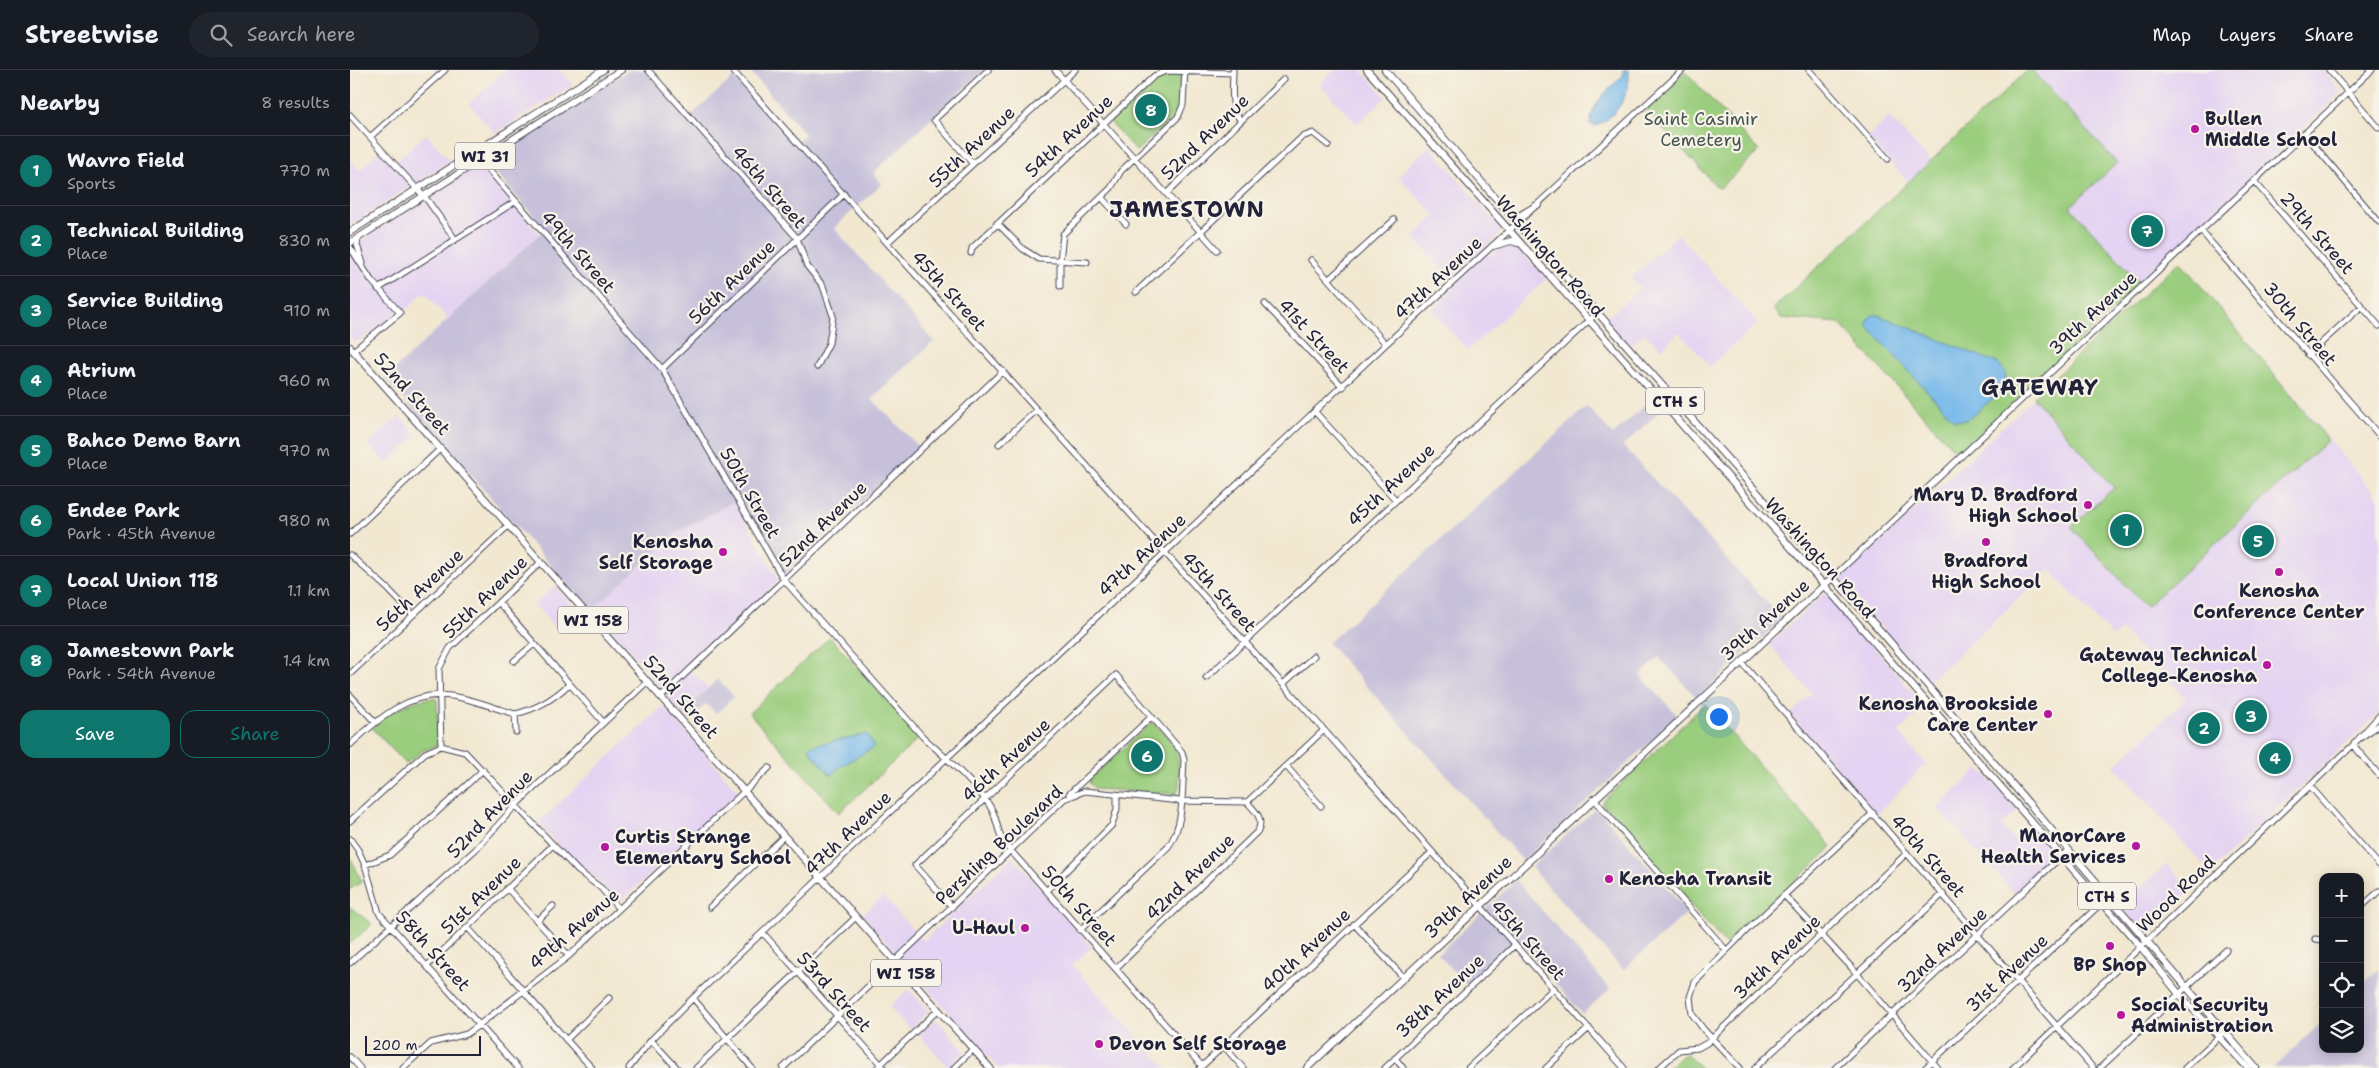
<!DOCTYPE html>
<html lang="en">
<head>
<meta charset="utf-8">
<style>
	:root { --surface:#171b24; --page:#20242c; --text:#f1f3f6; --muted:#9ea1a6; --line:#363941; --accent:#0f766e }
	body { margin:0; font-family:"Shantell Sans",sans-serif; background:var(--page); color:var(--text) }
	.controls { position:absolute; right:15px; bottom:15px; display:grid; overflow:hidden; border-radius:10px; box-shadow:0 2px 12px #0003 }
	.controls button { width:45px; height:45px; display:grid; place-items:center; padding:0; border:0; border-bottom:1px solid var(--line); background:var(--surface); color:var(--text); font:25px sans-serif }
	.scale { position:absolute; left:15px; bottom:12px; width:116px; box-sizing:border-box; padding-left:5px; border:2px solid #22223b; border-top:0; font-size:14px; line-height:18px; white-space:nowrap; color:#22223b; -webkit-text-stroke:4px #f7f3e8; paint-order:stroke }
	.you { position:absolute; left:1368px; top:646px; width:18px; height:18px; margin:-12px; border:4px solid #fff; border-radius:50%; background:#1a73e8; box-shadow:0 0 0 8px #1a73e833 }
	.badge { display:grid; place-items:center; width:32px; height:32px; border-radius:50%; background:var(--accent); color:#fff; font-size:16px; font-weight:700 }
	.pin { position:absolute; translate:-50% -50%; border:2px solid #fff; box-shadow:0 1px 5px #0006 }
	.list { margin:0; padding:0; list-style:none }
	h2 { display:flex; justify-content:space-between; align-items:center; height:65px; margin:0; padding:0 20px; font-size:21px }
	h2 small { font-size:16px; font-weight:400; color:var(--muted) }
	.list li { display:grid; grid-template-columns:32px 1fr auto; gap:15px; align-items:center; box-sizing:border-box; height:70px; padding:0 20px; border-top:1px solid var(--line) }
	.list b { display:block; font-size:19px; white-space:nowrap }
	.list p { margin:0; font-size:16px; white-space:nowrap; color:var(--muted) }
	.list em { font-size:16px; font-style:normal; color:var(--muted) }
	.actions { display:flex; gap:10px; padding:15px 20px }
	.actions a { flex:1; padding:11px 0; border:1px solid var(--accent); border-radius:15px; text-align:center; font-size:18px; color:var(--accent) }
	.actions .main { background:var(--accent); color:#fff }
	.icon { flex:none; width:28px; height:28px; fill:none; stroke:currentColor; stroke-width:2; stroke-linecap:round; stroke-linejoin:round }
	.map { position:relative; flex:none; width:2029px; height:998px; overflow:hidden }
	header { display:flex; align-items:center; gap:30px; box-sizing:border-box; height:70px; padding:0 25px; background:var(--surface); border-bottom:1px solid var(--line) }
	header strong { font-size:24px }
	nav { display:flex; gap:28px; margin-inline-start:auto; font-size:18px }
	.search { width:350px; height:45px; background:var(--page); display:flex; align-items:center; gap:12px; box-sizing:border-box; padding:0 18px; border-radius:28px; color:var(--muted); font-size:19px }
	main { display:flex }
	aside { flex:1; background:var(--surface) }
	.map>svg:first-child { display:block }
</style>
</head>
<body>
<header>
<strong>Streetwise</strong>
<div class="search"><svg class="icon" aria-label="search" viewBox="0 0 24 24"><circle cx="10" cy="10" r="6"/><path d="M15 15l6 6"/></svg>Search here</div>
<nav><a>Map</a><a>Layers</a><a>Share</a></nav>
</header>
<main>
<aside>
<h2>Nearby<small>8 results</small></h2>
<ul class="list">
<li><span class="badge">1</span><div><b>Wavro Field</b><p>Sports</p></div><em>770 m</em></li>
<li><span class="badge">2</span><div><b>Technical Building</b><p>Place</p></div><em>830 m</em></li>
<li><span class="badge">3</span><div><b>Service Building</b><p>Place</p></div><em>910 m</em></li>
<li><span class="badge">4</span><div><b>Atrium</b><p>Place</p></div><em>960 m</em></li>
<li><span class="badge">5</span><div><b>Bahco Demo Barn</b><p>Place</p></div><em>970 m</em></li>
<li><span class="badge">6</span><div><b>Endee Park</b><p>Park · 45th Avenue</p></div><em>980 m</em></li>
<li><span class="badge">7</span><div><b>Local Union 118</b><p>Place</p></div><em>1.1 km</em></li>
<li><span class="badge">8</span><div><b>Jamestown Park</b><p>Park · 54th Avenue</p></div><em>1.4 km</em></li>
</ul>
<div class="actions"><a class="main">Save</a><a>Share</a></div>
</aside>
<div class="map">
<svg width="2029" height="998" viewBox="0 0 2029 998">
	<rect width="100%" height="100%" fill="#f7f3e8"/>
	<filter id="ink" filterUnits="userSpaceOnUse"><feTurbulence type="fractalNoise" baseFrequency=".02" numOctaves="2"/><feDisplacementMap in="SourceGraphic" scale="10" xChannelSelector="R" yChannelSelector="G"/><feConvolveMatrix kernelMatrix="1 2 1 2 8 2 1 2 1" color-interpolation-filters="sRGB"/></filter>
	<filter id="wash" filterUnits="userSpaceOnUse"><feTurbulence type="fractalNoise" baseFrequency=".0096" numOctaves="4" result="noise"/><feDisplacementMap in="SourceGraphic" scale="20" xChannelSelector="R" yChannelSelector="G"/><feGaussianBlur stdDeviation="1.12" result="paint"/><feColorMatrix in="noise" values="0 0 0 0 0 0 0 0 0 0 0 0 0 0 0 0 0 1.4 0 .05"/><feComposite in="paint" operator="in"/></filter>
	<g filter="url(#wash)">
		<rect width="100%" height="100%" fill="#f2e8d1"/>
		<path fill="#e4d3f2" d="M155 0H210L223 15 145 63 119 34Z
			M985 0H1011L1036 27 1007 54 969 14Z
			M1682 0H1974L1991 22 1791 214 1720 137 1767 93Z
			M1539 47 1581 91 1558 112 1517 67Z
			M76 64 100 91 0 155V90L9 100 30 81 42 95Z
			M1079 76 1150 157V164L1135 180 1139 187 1153 176 1162 172 1196 209 1118 280 1081 240 1107 215 1063 167 1085 146 1048 106Z
			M126 96 133 100 189 164 98 249 74 222 53 243 49 239 38 250 8 272 3 271 0 268V180L19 211 23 208 9 179V172Z
			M1328 165 1408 253 1360 296 1329 262 1311 279 1295 263 1280 276 1256 249 1290 218 1281 208Z
			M1830 191 2029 429V643L1860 802 1764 696 1836 629 1772 560 1763 567 1700 500 1578 612 1491 509Z
			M49 346 67 365 36 394 18 374Z
			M384 431 429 510 338 598 358 618 332 644 309 618 292 594 276 576 270 573 241 541 326 463Z
			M205 516 230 544 209 563 184 534Z
			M1477 524 1576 637 1548 662 1576 694 1527 744 1440 644 1462 624 1419 574 1472 525Z
			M313 636 389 722 269 833 246 809 229 798 188 753Z
			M1629 698 1668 740 1651 756 1663 769 1670 767 1682 755 1707 784 1706 788 1666 825 1587 738Z
			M661 788 665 790 742 877 722 895 816 998H648L512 845 533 826 573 871Z
			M1817 794 1841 821 1802 858 1793 863 1769 835Z
			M558 919 579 941 560 959 539 937Z
			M586 949 615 981 598 997 569 965Z"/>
		<path fill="#c6c0da" d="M279 0H294L337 49 384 7 444 75 455 64 399 0H634L523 103 532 114 484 158 584 271 522 329 569 377 437 503 430 498 390 428 326 463 241 541 35 308 195 159 139 95 140 87Z
			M1302 328 1312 339 1273 376 1432 549 1347 628 1309 587 1290 605 1328 646 1173 791 978 573 1237 336 1263 365Z
			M368 609 384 627 366 643 356 634 338 650 332 644Z
			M1245 739 1249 741 1338 842 1273 900 1181 797Z
			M1166 810 1260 919 1232 944 1168 870 1117 916 1088 884Z
			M2029 899V998H1923L1973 951V979H2010V916Z"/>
		<path fill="#9acd7d" stroke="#5e785c" d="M1678 0H1682L1767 93 1720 137 1791 214 1608 384 1489 253 1431 248 1423 239Z
			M1335 1 1409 81 1369 119 1295 39Z
			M831 5V35L826 45 786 81 760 52 806 10 817 6Z
			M1830 191 1978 370 1796 537 1721 457 1764 418 1683 327Z
			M480 567 570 667 489 743 399 643Z
			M84 628 87 630 88 675 72 681 56 694 22 658C40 642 60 630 84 628Z
			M1355 634 1482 777 1376 875 1253 736 1252 732Z
			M802 652C820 667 830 681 829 705 829 712 830 718 826 724L745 719 739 713 741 708Z
			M0 786 12 812 0 819Z
			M0 837 22 854 0 874Z
			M1337 984 1351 998H1318L1330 987Z"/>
		<path fill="#74b8ea" stroke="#4b6d92" d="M1273 0H1279C1281 23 1267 47 1246 56L1240 54C1242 32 1259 20 1273 5Z
			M1523 245H1528L1647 293C1672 311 1635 334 1621 347L1616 350H1604L1517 256 1518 249Z
			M517 664 524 677 488 698 481 705 460 681V676Z"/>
	</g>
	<g filter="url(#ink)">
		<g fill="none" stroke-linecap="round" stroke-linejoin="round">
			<defs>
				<path id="minor" d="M298 0 447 168 457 196 473 216 483 246 479 273 467 297
					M382 0 974 660 1274 998
					M705 0 867 180
					M883 0C883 19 879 36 891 51
					M1459 0 1538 89
					M1979 0 2029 58
					M0 45 78 131 105 169
					M1954 63 2029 152
					M20 67 95 0
					M124 83 312 299 434 510 573 667C591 683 634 721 643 742 647 751 648 762 653 772L852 996
					M623 94 584 50 638 0
					M1904 111 2029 256
					M817 123 934 9
					M752 128 776 154
					M647 153 673 179 689 189 737 192
					M1851 161 2029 365
					M8 168 7 175 13 193
					M537 173 725 0
					M0 177 21 210 50 243 3 281
					M621 183 622 178 804 6 816 1 883 3
					M961 190 1036 274
					M979 209 1044 150
					M710 216V191L713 164 761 118 771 101 828 47 833 35 835 0
					M28 219 166 131
					M786 222 952 67 963 63 978 75
					M915 234 993 317
					M1958 285 2012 236
					M312 299 494 124
					M966 343 1045 429
					M649 374 687 340
					M0 464 90 379
					M0 485 38 519 63 545
					M1483 507 2022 0
					M149 533 253 652
					M164 591 184 574
					M1391 592 1743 998
					M0 604 158 456
					M856 608 1247 243
					M933 614 964 586
					M0 625 25 652
					M311 627 653 301
					M165 644C187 639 203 630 219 614
					M165 644 166 662
					M2010 668 2029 655
					M0 675C28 649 60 620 101 626 123 629 144 638 165 644
					M2003 675 2029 705
					M91 676 115 682 228 801 251 818 269 839
					M91 676 89 599 100 578 191 492
					M936 696 971 736
					M1960 716 2029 795
					M719 724 801 647
					M1244 729 1376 880
					M0 751 75 683 91 676
					M0 769 8 780 15 795 29 843 168 998
					M15 795 40 785 133 700
					M157 818 219 886
					M697 820 762 755 767 739V725
					M1434 825 1502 898 1588 998
					M360 837 434 766
					M602 837 565 795 766 605 832 682 834 690C832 718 835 754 818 777L730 860
					M2010 838 2029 821
					M187 851 203 836
					M1004 854 1054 908
					M118 858C160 904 199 952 242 998
					M413 863 534 998
					M1965 869 1973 870
					M0 893 125 780 167 734 298 611
					M78 895 203 775
					M766 898 908 761C914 748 905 741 897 732
					M343 928 402 998
					M216 970 259 928
					M301 970 327 998
					M873 975 893 998
					M0 987 10 998
					M1045 988 1053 998
					M53 998 81 973 117 964 219 886 419 698
					M279 998 301 970 343 928 597 688 1036 274 1333 0
					M346 998 506 847
					M433 998 714 729 735 721 830 731 897 732 974 660
					M527 998 588 940
					M604 998 623 979
					M850 998 1082 782
					M1035 998 1165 875
					M1118 998 1204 918
					M1196 998 1239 958
					M1309 998 1329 980 1348 978 1357 973 1557 783
					M1390 998 1354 960 1342 944 1340 927 1345 912 1399 858 1523 743
					M1405 998 1593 824
					M1485 998 1717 781
					M1575 998 1758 827
					M1663 998 2003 675 2029 646
					M1750 998 1876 880
					M1835 998 1874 962"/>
				<path id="major" d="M1017 0 1475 516 1791 877 1829 924 1898 998
					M1035 0 1142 124 1535 566 1906 998
					M1159 142 1169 146 1189 134
					M0 162 253 0
					M0 173 271 0
					M1143 176 1161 171 1168 173
					M0 277 640 998
					M957 998 1483 507"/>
			</defs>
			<use href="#minor" stroke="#414052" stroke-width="7"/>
			<use href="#major" stroke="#414052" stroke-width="8"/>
			<use href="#minor" stroke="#fff" stroke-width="5"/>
			<use href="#major" stroke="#fff" stroke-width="6"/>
		</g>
	</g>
	<g fill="#b5179e" stroke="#f7f3e8" stroke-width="2">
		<circle cx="1845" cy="59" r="5"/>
		<circle cx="1738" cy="435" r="5"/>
		<circle cx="1636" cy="472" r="5"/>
		<circle cx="373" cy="482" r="5"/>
		<circle cx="1929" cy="502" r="5"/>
		<circle cx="1917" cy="595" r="5"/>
		<circle cx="1698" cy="644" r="5"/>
		<circle cx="1786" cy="776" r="5"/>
		<circle cx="255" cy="777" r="5"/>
		<circle cx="1259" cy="809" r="5"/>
		<circle cx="675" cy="858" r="5"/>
		<circle cx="1760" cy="876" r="5"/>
		<circle cx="1771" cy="945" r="5"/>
		<circle cx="749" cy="974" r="5"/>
	</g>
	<g text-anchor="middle" stroke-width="4.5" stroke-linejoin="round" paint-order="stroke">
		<g fill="#f7f3e8" stroke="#62616f" stroke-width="1">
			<rect x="105" y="72.5" width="60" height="27" rx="4"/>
			<rect x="1296" y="317.5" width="58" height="27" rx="4"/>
			<rect x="208" y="536.5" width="70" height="27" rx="4"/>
			<rect x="1728" y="812.5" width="58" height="27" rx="4"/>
			<rect x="521" y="889.5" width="70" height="27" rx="4"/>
		</g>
		<g font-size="16" font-weight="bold" fill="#22223b">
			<text x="135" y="92">WI 31</text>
			<text x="1325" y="337">CTH S</text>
			<text x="243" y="556">WI 158</text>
			<text x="1757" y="832">CTH S</text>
			<text x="556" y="909">WI 158</text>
		</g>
		<g font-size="18" fill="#46554f" stroke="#f7f3e8">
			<text x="1351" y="55">Saint Casimir<tspan x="1351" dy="21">Cemetery</tspan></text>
		</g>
		<g font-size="18" font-weight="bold" fill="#22223b" stroke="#f7f3e8" text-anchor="end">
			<text x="1855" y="55" text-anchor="start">Bullen<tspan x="1855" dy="21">Middle School</tspan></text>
			<text x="1728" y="431">Mary D. Bradford<tspan x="1728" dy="21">High School</tspan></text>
			<text x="363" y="478">Kenosha<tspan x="363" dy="21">Self Storage</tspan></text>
			<text x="1636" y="497" text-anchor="middle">Bradford<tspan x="1636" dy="21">High School</tspan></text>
			<text x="1929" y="527" text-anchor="middle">Kenosha<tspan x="1929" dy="21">Conference Center</tspan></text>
			<text x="1907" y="591">Gateway Technical<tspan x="1907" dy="21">College-Kenosha</tspan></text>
			<text x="1688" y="640">Kenosha Brookside<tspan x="1688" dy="21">Care Center</tspan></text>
			<text x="1776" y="772">ManorCare<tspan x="1776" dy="21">Health Services</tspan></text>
			<text x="265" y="773" text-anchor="start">Curtis Strange<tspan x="265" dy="21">Elementary School</tspan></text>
			<text x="1269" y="815" text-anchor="start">Kenosha Transit</text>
			<text x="665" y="864">U-Haul</text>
			<text x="1760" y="901" text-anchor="middle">BP Shop</text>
			<text x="1781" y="941" text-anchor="start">Social Security<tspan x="1781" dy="21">Administration</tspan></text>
			<text x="759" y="980" text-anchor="start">Devon Self Storage</text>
		</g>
		<g font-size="18" fill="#22223b" stroke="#f7f3e8">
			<text transform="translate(719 66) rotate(-43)" y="6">54th Avenue</text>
			<text transform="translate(855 67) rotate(-44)" y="6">52nd Avenue</text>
			<text transform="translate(622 77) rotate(-43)" y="6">55th Avenue</text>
			<text transform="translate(419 117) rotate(49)" y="6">46th Street</text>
			<text transform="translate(1967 163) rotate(49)" y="6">29th Street</text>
			<text transform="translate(228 182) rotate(49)" y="6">49th Street</text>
			<text transform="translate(1200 186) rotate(49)" y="6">Washington Road</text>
			<text transform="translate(1088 208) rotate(-43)" y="6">47th Avenue</text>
			<text transform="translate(382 212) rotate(-44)" y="6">56th Avenue</text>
			<text transform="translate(599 221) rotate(48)" y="6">45th Street</text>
			<text transform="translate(1743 243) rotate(-43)" y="6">39th Avenue</text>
			<text transform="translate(1950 254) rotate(50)" y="6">30th Street</text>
			<text transform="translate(964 266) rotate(47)" y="6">41st Street</text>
			<text transform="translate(62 324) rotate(48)" y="6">52nd Street</text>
			<text transform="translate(1041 415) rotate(-43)" y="6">45th Avenue</text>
			<text transform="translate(400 423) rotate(60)" y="6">50th Street</text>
			<text transform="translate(473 454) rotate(-44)" y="6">52nd Avenue</text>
			<text transform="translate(792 485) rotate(-43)" y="6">47th Avenue</text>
			<text transform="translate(1470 488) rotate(48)" y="6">Washington Road</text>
			<text transform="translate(70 520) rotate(-43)" y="6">56th Avenue</text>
			<text transform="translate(869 522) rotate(48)" y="6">45th Street</text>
			<text transform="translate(135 527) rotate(-44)" y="6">55th Avenue</text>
			<text transform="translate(1415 550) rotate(-42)" y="6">39th Avenue</text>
			<text transform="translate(331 627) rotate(49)" y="6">52nd Street</text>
			<text transform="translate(656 690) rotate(-43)" y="6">46th Avenue</text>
			<text transform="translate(140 744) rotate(-46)" y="6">52nd Avenue</text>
			<text transform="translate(498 763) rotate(-44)" y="6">47th Avenue</text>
			<text transform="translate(649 775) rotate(-43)" y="6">Pershing Boulevard</text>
			<text transform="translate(1578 786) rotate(49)" y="6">40th Street</text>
			<text transform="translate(840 807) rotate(-44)" y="6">42nd Avenue</text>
			<text transform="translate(1826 824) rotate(-44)" y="6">Wood Road</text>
			<text transform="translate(131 825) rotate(-44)" y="6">51st Avenue</text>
			<text transform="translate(1118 827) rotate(-43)" y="6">39th Avenue</text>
			<text transform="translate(729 836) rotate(48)" y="6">50th Street</text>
			<text transform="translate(224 859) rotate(-41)" y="6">49th Avenue</text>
			<text transform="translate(1178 870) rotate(48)" y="6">45th Street</text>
			<text transform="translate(956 880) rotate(-43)" y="6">40th Avenue</text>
			<text transform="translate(1592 880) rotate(-43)" y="6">32nd Avenue</text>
			<text transform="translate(83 881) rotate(48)" y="6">58th Street</text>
			<text transform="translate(1427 887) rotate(-44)" y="6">34th Avenue</text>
			<text transform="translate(1657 903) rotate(-43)" y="6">31st Avenue</text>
			<text transform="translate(484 922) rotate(48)" y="6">53rd Street</text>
			<text transform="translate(1090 926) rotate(-43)" y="6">38th Avenue</text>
		</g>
		<g font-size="22" font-weight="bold" letter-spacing="1" fill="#22223b" stroke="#f7f3e8">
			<text x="837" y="147">JAMESTOWN</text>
			<text x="1690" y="325">GATEWAY</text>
		</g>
	</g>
</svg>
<div class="controls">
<button>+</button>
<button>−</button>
<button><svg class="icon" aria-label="locate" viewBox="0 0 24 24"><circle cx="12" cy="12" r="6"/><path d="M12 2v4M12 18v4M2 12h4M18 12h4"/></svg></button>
<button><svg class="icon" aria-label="layers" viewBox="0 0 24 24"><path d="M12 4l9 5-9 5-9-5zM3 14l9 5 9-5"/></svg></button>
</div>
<div class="scale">200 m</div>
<div class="you"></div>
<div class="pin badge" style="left:1776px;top:460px">1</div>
<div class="pin badge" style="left:1854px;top:658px">2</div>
<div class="pin badge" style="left:1901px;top:646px">3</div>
<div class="pin badge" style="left:1925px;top:688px">4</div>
<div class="pin badge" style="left:1908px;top:471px">5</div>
<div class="pin badge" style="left:797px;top:686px">6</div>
<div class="pin badge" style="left:1797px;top:161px">7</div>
<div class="pin badge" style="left:801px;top:40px">8</div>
</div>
</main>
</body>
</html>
